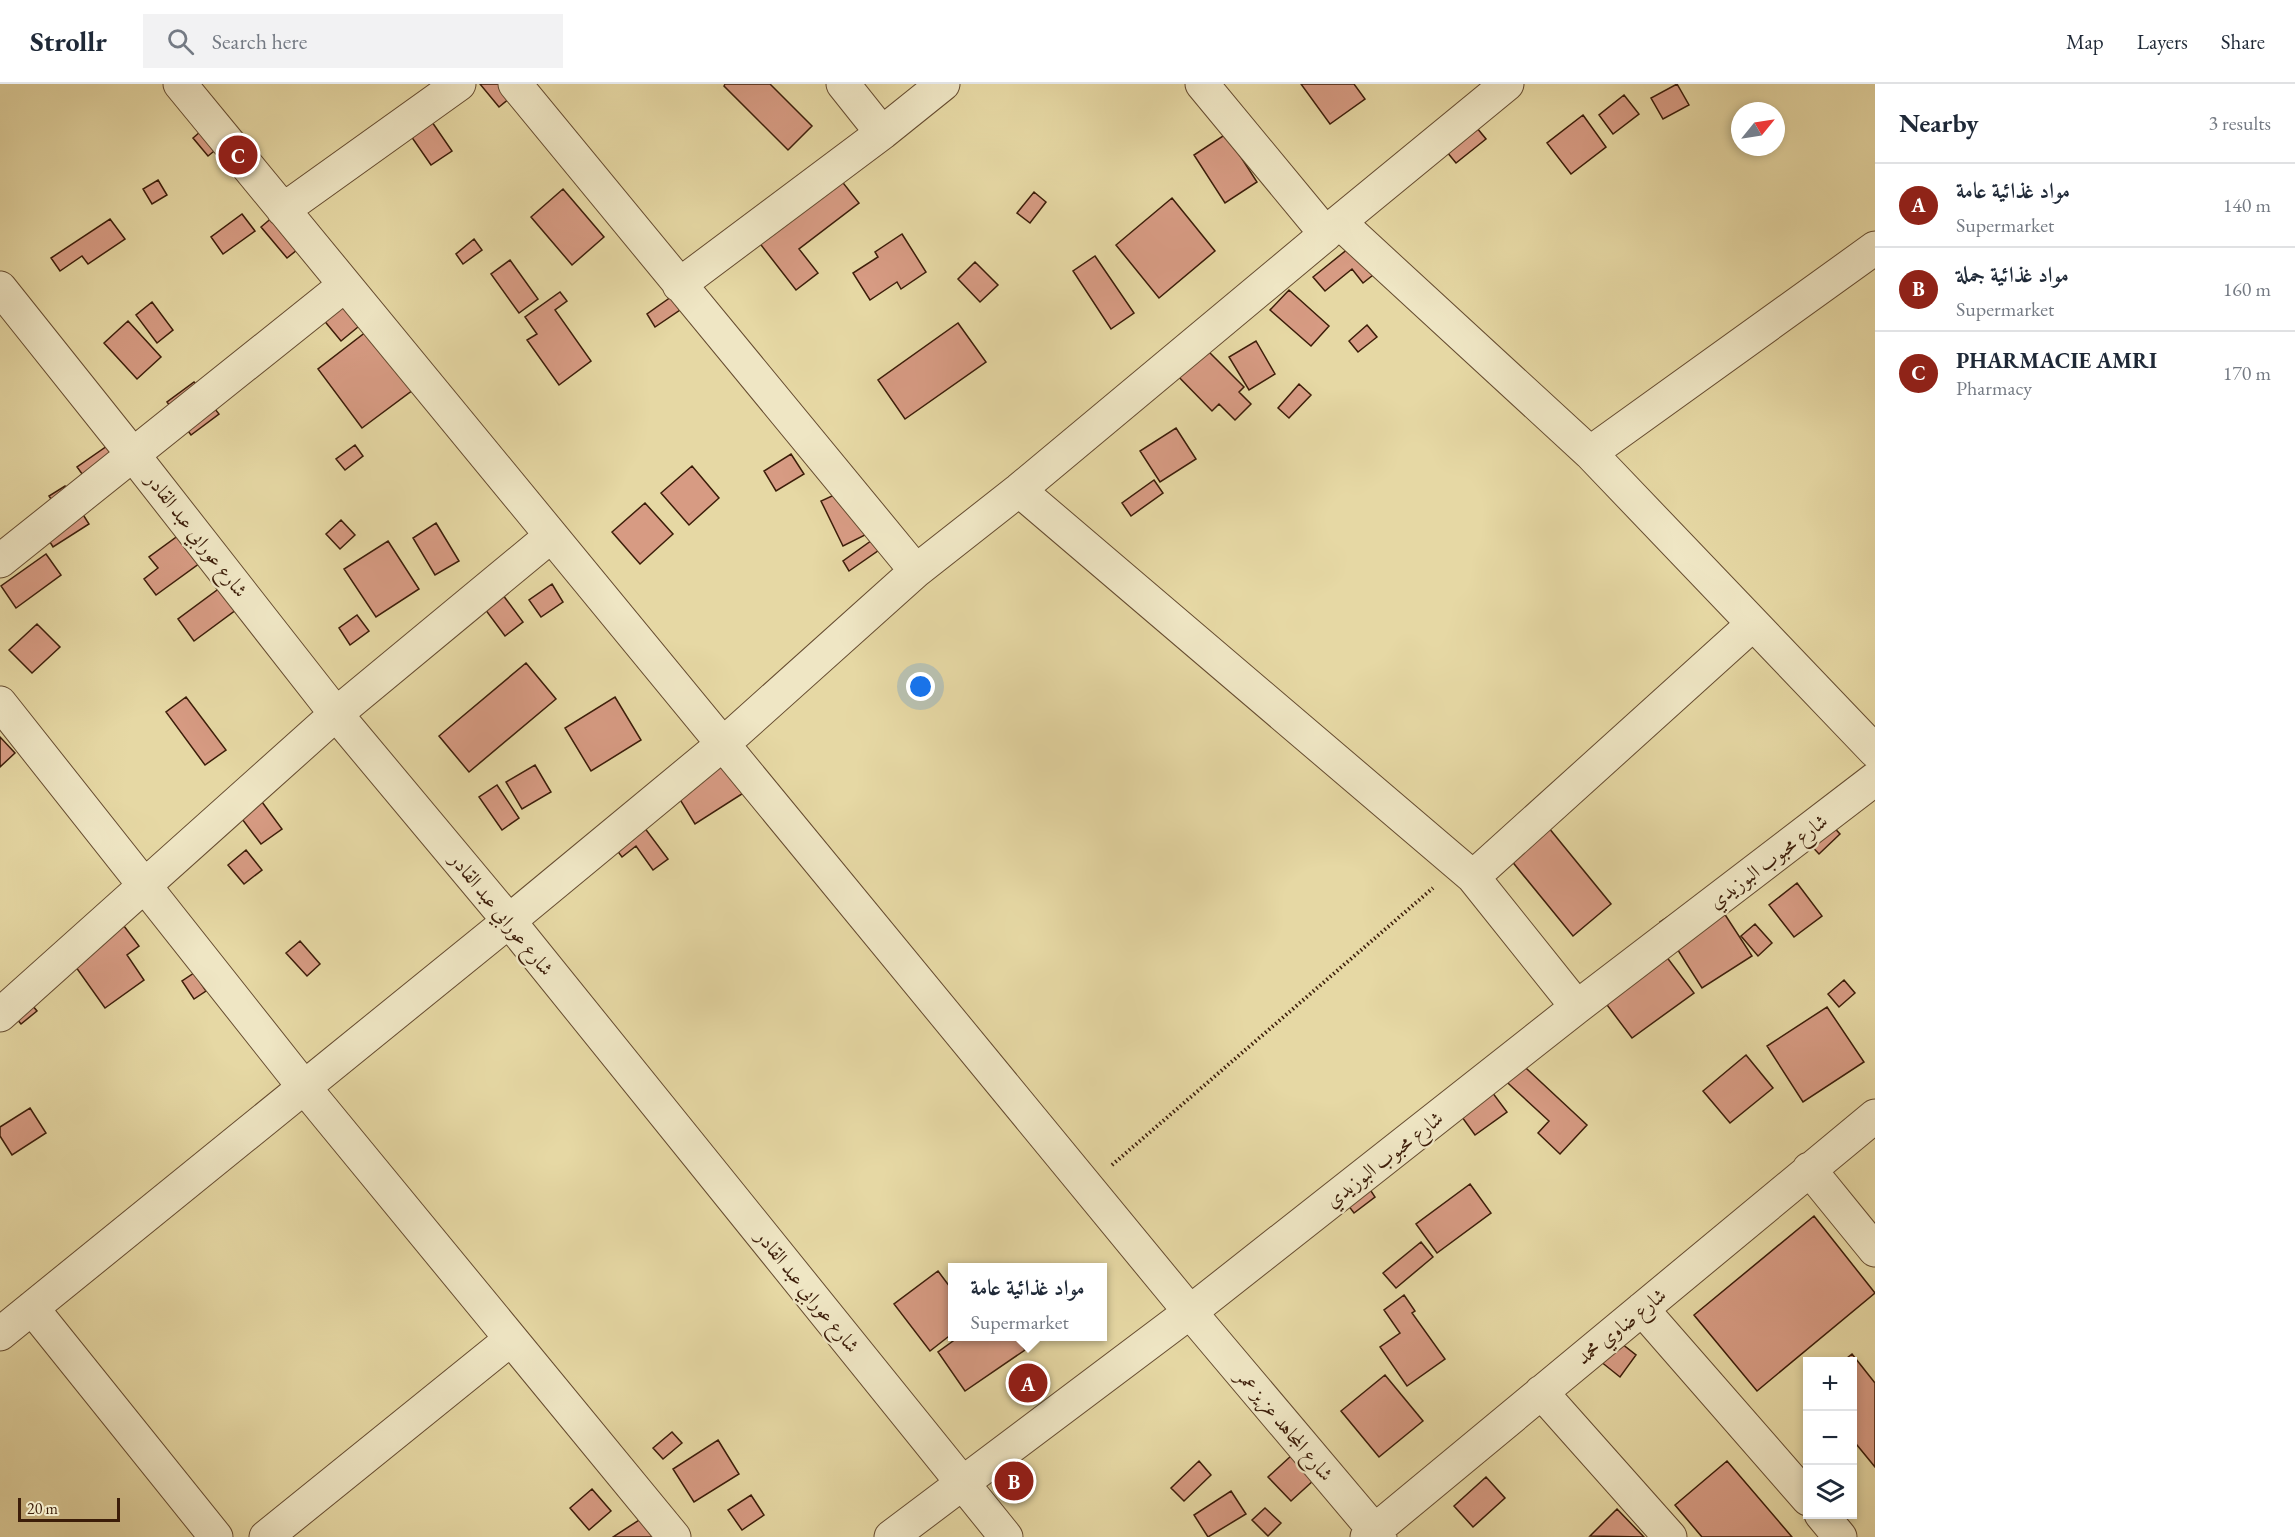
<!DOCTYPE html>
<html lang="en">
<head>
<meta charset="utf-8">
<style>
	:root { --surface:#fff; --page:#f2f2f3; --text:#1f2937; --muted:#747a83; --line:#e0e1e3; --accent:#8f2418 }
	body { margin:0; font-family:"EB Garamond",Amiri,serif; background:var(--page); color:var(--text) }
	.controls { position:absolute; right:18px; bottom:18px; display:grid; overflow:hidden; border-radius:0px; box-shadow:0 3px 9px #0003 }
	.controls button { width:54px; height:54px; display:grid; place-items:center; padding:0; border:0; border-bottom:2px solid var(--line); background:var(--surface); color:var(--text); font:30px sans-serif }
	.compass { position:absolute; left:1731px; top:18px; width:54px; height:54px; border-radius:50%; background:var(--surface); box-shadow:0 3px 9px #0003; rotate:60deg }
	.scale { position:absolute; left:18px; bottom:15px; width:102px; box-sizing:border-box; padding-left:6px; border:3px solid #3c1d09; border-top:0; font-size:16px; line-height:21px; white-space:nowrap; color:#3c1d09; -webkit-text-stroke:4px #efe6c4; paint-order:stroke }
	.you { position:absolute; left:921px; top:603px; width:21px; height:21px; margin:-15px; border:4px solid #fff; border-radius:50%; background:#1a73e8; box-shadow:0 0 0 9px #1a73e833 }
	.badge { display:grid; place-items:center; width:39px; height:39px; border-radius:50%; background:var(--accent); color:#fff; font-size:20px; font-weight:700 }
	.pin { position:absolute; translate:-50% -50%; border:3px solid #fff; box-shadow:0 2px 6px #0006 }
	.popup { position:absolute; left:948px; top:1179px; width:159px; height:78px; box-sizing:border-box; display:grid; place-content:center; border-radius:0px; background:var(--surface); filter:drop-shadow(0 2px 4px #0005); font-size:20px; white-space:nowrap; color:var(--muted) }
	.popup b { font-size:22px; color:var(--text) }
	.popup::after { content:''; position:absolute; left:50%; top:100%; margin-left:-12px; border:12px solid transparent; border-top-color:var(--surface) }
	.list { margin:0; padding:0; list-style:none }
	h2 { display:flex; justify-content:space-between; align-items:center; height:78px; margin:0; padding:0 24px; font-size:26px }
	h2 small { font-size:20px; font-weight:400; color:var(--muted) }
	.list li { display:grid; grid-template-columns:39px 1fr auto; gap:18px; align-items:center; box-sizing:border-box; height:84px; padding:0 24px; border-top:2px solid var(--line) }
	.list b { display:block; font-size:22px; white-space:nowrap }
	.list p { margin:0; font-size:20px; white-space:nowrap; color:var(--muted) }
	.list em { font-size:20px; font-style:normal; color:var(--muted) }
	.icon { flex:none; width:33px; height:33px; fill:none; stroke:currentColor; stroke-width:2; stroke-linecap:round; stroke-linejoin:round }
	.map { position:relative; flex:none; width:1875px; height:1453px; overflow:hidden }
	header { display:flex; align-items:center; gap:36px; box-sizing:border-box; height:84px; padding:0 30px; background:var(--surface); border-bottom:2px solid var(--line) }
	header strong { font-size:28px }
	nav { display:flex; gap:33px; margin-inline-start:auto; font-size:21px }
	.search { width:420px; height:54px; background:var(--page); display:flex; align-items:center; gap:15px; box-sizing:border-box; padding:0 21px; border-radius:0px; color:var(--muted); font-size:22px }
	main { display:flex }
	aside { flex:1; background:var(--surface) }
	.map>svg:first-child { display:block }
</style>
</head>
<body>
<header>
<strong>Strollr</strong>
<div class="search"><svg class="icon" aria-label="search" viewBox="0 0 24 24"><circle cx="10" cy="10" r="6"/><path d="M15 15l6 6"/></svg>Search here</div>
<nav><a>Map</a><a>Layers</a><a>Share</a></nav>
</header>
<main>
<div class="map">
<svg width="1875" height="1453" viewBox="0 0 1875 1453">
	<rect width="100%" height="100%" fill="#e6d8a4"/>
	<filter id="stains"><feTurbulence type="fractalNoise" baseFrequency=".00333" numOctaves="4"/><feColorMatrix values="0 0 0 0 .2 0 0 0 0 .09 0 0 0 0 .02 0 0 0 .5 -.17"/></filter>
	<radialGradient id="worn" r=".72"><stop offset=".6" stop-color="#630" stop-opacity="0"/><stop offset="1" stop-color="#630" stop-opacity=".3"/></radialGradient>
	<path fill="#d79b83" stroke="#3c1d09" stroke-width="1.5" d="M480 0H527L499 23Z
		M725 0H770L812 42 788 66 724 2Z
		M1301 0H1354L1365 15 1330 40Z
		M1677 0 1689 21 1663 35 1651 14Z
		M1624 11 1639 30 1613 50 1599 31Z
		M222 29 238 48 208 72 193 54Z
		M395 29 432 38 452 67 431 81Z
		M1583 31 1606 63 1571 90 1547 59Z
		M1472 38 1486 55 1456 79 1442 62Z
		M1226 50 1257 98 1225 119 1194 71Z
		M825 76 859 119 799 165 818 189 796 206 744 139Z
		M158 96 167 111 152 120 143 105Z
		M563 105 604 153 572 181 531 133Z
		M1034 108 1046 118 1030 139 1017 129Z
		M1172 114 1215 167 1159 214 1116 161Z
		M281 126 307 158 287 174 261 143Z
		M242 130 255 147 223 170 211 153Z
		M110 135 125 155 88 180 82 172 60 187 51 174Z
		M902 150 926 188 901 205 897 198 870 216 853 189 878 173 875 168Z
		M1364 152 1387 180 1363 199 1352 185 1325 207 1313 193Z
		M474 155 482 166 463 180 456 170Z
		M1095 172 1134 229 1111 245 1073 187Z
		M510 176 538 215 519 229 491 190Z
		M975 178 998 201 980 218 958 195Z
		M1289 206 1329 242 1311 262 1270 226Z
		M560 208 567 217 555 226 591 277 559 301 527 256 537 250 525 233Z
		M671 213 680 226 655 243 647 230Z
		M308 217 375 229 341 257Z
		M152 218 173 246 157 259 136 231Z
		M384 234 429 294 362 344 318 285Z
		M128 237 161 273 137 295 104 259Z
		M958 239 986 278 905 335 878 296Z
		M1367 241 1377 253 1358 268 1349 257Z
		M1256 257 1275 290 1249 306 1229 273Z
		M1199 258 1244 303 1239 308 1251 320 1235 336 1219 320 1212 327 1171 285Z
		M194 298 219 330 191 351 167 318Z
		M1299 300 1311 311 1289 334 1278 324Z
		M1176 344 1196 375 1160 398 1140 367Z
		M120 353 130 367 88 398 77 383Z
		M355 361 363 372 345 386 336 375Z
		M791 370 804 390 776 407 764 387Z
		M692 382 719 414 689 441 661 409Z
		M1154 396 1163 409 1131 432 1122 419Z
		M65 402 89 440 53 463 37 437 57 424 49 412Z
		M845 406 867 450 843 462 821 417Z
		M645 419 673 450 640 480 612 448Z
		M341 436 355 451 340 465 326 450Z
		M436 439 459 477 435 491 413 454Z
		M190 443 211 471 156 511 144 495 158 484 149 473Z
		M875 454 882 464 849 487 843 477Z
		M388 457 419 505 376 533 344 485Z
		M46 470 61 491 16 524 1 502Z
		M232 495 248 517 194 557 178 535Z
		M494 499 523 538 505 552 476 513Z
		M552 500 563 518 541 533 529 516Z
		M357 531 369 547 350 561 339 544Z
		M37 540 60 563 32 589 9 566Z
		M526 579 556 615 469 688 439 652Z
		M186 613 226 666 205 681 166 628Z
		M615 613 641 656 591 687 565 644Z
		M0 653 15 669 0 683Z
		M717 665 745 708 695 740 668 696Z
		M535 681 551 708 522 725 506 698Z
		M248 699 282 745 261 760 227 715Z
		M497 701 519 734 502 746 479 713Z
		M632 727 668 775 653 786 636 762 622 773 604 749Z
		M1827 736 1840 750 1819 770 1806 756Z
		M1544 738 1611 820 1573 852 1506 770Z
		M246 766 262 786 244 800 228 781Z
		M1797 799 1822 832 1794 853 1769 821Z
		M1709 806 1752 872 1702 904 1660 838Z
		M1755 840 1772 859 1758 872 1741 852Z
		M124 842 139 862 127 871 144 896 105 924 73 879Z
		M1650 851 1694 909 1632 954 1589 897Z
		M300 857 320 880 307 892 286 869Z
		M194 889 206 907 194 915 182 897Z
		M1844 896 1855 909 1839 923 1828 910Z
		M27 915 37 927 21 940 11 928Z
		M1827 923 1864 978 1803 1018 1767 962Z
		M1746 971 1773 1004 1730 1039 1703 1007Z
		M1513 972 1587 1041 1560 1070 1538 1049 1549 1037 1497 989Z
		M1486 1000 1507 1028 1475 1051 1454 1022Z
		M30 1024 46 1049 12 1071 0 1052V1043Z
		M1363 1095 1375 1113 1354 1129 1341 1112Z
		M1470 1100 1491 1129 1437 1169 1416 1140Z
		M1814 1132 1875 1209 1757 1307 1694 1231Z
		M1421 1158 1433 1173 1396 1204 1383 1189Z
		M938 1187 953 1207V1249L930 1267 894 1220Z
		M1404 1211 1415 1227 1412 1229 1445 1275 1407 1302 1380 1263 1400 1249 1384 1226Z
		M960 1252H1016L1025 1266 965 1307 938 1268Z
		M1617 1256 1636 1271 1620 1293 1600 1277Z
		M1852 1270 1875 1299V1383L1852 1355V1278H1842Z
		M1385 1291 1423 1337 1379 1373 1341 1327Z
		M672 1348 682 1359 663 1375 653 1364Z
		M718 1356 739 1390 694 1418 673 1385Z
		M1292 1371 1314 1396 1291 1417 1268 1393Z
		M1199 1377 1211 1391 1184 1417 1171 1404Z
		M1727 1377 1792 1453H1702L1675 1421Z
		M1486 1393 1505 1414 1473 1443 1454 1422Z
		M592 1405 611 1427 589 1446 570 1424Z
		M1231 1407 1246 1430 1208 1453 1194 1431Z
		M751 1411 764 1431 742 1446 728 1426Z
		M1265 1424 1281 1439 1268 1452 1252 1436Z
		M1617 1425 1644 1453 1590 1452Z
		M653 1427 669 1453H613Z"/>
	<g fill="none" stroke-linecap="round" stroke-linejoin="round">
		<defs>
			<path id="street" d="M180 0 1190 1228 1380 1453
				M515 0 916 487
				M843 0 882 49
				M1202 0 1326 150
				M283 126 459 0
				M1339 138 1590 369 1875 667
				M679 201 882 49 943 0
				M0 204 134 372 336 630 509 837 1006 1453
				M1590 369 1875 164
				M1019 406 1473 793 1577 923
				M0 477 345 201
				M0 619 304 1003 674 1453
				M1473 793 1753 540
				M0 931 336 630 551 452
				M1809 1085 1875 1166
				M32 1224 216 1453
				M1642 1225 1808 1415
				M0 1250 509 837 723 660 916 487 1019 406 1326 150 1339 138 1507 0
				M1541 1308 1670 1453
				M1821 1430 1840 1453
				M266 1453 511 1255
				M891 1453 1190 1228 1577 923 1875 695
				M1367 1453 1875 1032"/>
		</defs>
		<use href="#street" stroke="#664c30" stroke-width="35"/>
		<path stroke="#3c1d09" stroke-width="4" stroke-dasharray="1.5 3" stroke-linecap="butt" d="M1112 1081 1433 804"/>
		<use href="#street" stroke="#efe6c4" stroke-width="33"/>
	</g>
	<g text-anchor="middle" stroke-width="4.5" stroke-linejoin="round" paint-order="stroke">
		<g font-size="20" fill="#3c1d09" stroke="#efe6c4">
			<text transform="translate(197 451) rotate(52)" y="7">شارع عورابي عبد القادر</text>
			<text transform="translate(1768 777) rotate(-37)" y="7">شارع محبوب البوزيدي</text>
			<text transform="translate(502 830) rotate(51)" y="7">شارع عورابي عبد القادر</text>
			<text transform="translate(1384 1075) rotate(-38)" y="7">شارع محبوب البوزيدي</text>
			<text transform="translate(808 1207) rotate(51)" y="7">شارع عورابي عبد القادر</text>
			<text transform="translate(1621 1242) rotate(-39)" y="7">شارع ضاوي محمد</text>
			<text transform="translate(1285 1341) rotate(50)" y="7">شارع المجاهد عزيز عمر</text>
		</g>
	</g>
	<rect width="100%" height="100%" filter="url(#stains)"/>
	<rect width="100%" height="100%" fill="url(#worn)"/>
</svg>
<div class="controls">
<button>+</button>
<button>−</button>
<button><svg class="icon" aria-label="layers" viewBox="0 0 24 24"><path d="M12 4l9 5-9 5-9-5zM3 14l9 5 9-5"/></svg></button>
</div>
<svg class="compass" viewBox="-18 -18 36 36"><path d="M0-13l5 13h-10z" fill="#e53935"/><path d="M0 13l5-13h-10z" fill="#747a83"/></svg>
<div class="scale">20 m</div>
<div class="you"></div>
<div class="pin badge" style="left:1028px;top:1299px">A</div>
<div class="popup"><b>مواد غذائية عامة</b>Supermarket</div>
<div class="pin badge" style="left:1014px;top:1397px">B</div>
<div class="pin badge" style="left:238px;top:71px">C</div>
</div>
<aside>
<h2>Nearby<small>3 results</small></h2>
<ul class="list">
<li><span class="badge">A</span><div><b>مواد غذائية عامة</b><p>Supermarket</p></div><em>140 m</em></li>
<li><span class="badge">B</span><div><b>مواد غذائية جملة</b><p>Supermarket</p></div><em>160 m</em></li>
<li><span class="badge">C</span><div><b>PHARMACIE AMRI</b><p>Pharmacy</p></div><em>170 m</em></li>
</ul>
</aside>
</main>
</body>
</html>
